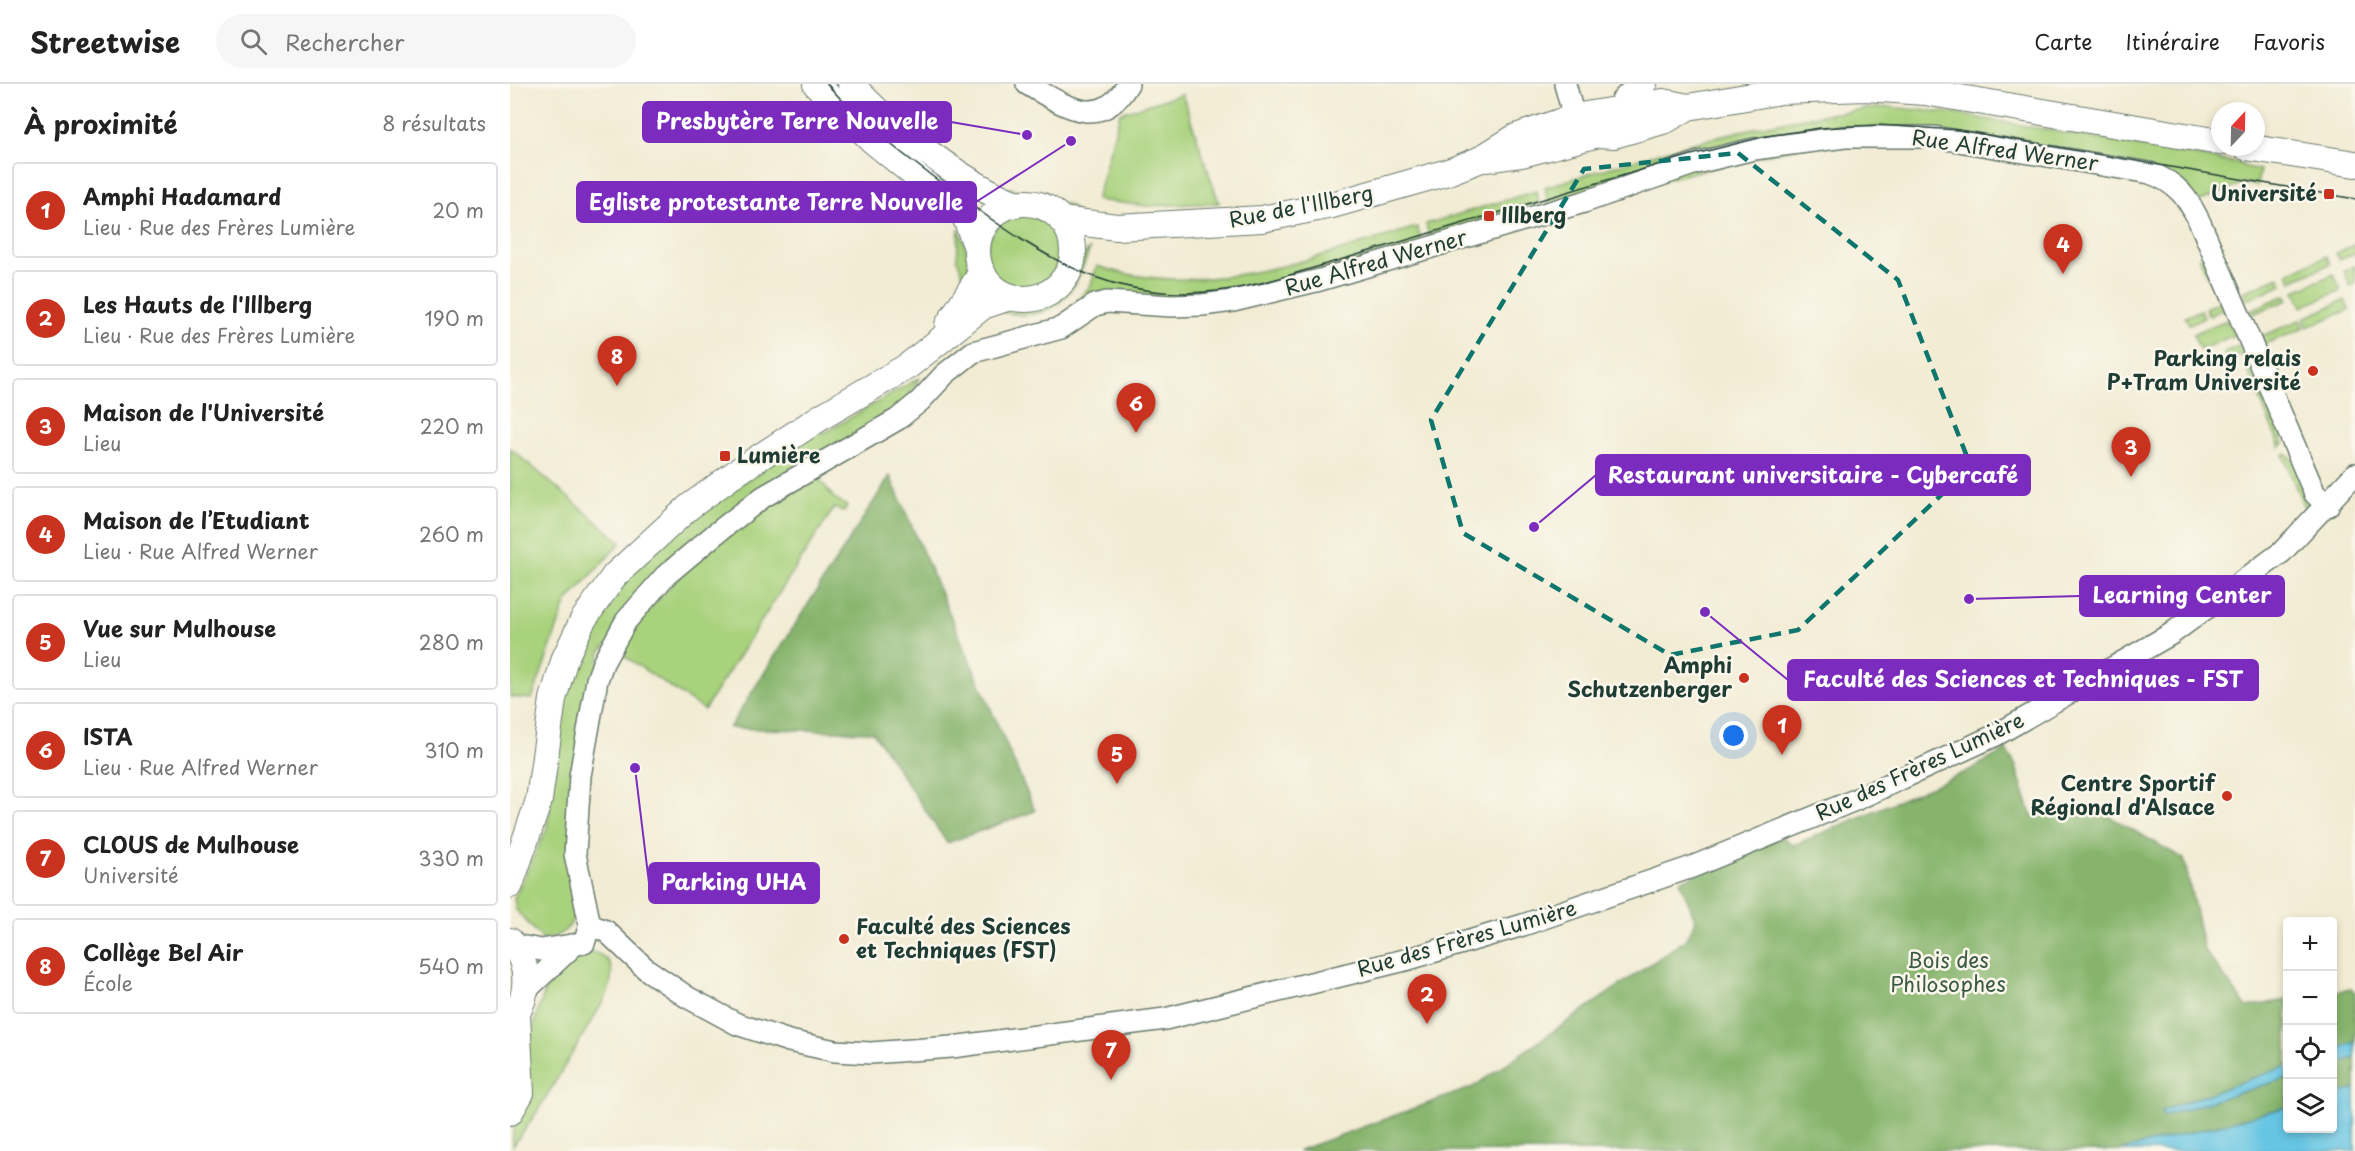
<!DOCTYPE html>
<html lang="fr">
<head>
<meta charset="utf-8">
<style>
	:root { --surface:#fff; --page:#f6f6f6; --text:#222; --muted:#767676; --line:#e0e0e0; --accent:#c8321e }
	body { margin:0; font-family:"Playpen Sans",sans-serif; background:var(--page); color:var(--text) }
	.controls { position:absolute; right:18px; bottom:18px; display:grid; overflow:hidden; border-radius:6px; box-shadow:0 3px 9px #0003 }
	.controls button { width:54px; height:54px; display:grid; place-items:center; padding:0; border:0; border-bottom:2px solid var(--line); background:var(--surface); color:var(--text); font:30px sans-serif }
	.compass { position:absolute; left:1701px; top:18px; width:54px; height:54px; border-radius:50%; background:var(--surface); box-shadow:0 3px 9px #0003; rotate:22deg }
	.you { position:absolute; left:1224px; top:652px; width:21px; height:21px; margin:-15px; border:4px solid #fff; border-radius:50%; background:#1a73e8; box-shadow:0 0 0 9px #1a73e833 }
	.badge { display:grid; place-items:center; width:39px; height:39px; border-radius:50%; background:var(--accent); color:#fff; font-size:20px; font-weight:700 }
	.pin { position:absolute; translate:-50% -50px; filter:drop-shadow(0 2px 3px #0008) }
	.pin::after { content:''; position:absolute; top:32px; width:21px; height:18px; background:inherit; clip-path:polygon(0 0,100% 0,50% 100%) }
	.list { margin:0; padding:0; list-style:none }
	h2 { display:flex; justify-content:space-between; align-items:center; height:78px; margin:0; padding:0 24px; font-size:26px }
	h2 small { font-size:20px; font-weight:400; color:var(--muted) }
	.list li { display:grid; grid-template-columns:39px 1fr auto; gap:18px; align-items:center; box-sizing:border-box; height:96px; margin:0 12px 12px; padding:0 12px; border:2px solid var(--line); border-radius:6px }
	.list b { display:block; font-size:22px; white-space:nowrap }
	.list p { margin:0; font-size:20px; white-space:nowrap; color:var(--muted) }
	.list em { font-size:20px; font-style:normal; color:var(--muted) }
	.icon { flex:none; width:33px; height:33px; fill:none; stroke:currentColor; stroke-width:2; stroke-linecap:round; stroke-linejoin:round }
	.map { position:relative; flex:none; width:1845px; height:1067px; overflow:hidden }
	header { display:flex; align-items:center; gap:36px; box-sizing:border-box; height:84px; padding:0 30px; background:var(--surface); border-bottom:2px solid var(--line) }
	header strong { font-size:28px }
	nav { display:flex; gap:33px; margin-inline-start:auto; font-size:21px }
	.search { width:420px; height:54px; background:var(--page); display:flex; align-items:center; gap:15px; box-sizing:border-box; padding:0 21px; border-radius:33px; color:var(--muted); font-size:22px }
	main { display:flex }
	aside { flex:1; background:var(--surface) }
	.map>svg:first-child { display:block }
</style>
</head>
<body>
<header>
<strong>Streetwise</strong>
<div class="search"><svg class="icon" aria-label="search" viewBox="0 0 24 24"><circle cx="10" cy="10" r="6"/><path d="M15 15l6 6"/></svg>Rechercher</div>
<nav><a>Carte</a><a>Itinéraire</a><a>Favoris</a></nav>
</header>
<main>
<aside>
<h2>À proximité<small>8 résultats</small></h2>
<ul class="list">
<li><span class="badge">1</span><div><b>Amphi Hadamard</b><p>Lieu · Rue des Frères Lumière</p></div><em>20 m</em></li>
<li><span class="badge">2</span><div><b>Les Hauts de l'Illberg</b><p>Lieu · Rue des Frères Lumière</p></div><em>190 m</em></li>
<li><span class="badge">3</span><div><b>Maison de l'Université</b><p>Lieu</p></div><em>220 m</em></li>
<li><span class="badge">4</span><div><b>Maison de l’Etudiant</b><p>Lieu · Rue Alfred Werner</p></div><em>260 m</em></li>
<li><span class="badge">5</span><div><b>Vue sur Mulhouse</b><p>Lieu</p></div><em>280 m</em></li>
<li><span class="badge">6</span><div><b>ISTA</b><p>Lieu · Rue Alfred Werner</p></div><em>310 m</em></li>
<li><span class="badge">7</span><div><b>CLOUS de Mulhouse</b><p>Université</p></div><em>330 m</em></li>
<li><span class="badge">8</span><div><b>Collège Bel Air</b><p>École</p></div><em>540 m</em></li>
</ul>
</aside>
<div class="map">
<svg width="1845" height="1067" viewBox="0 0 1845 1067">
	<rect width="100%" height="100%" fill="#fbf7ec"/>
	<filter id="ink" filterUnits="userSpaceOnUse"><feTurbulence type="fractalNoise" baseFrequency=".0167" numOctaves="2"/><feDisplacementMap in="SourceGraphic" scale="12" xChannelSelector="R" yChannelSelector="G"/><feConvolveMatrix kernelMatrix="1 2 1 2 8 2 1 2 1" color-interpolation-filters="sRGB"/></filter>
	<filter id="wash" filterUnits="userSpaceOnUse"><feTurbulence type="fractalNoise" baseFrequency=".008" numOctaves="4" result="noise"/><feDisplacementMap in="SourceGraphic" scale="24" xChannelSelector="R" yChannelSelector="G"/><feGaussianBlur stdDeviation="1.35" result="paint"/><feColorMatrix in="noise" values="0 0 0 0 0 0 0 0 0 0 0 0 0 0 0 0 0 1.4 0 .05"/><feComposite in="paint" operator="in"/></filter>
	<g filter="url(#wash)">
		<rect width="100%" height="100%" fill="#f2ecd4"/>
		<path fill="#a9d27d" stroke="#648858" stroke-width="1.5" d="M672 10 709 119 638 122 586 116 610 29Z
			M1378 23 1441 29 1732 80V82L1750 86 1747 101 1733 99 1688 118 1675 100 1353 48 1039 123 1035 103C1152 68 1255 33 1378 23Z
			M500 104 559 121 571 133C543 125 529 115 497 111Z
			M1026 107 1029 119 919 153 916 140Z
			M477 168a36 36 0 1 1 72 0a36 36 0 1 1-72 0Z
			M907 143 913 161 740 209 569 224 564 221 580 203 587 182C694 218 804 173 907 143Z
			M449 144C456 163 461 179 456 198L447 175Z
			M1845 161V169L1829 176 1826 169Z
			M580 164C565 209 544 241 492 228L502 220C553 226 552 194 580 164Z
			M1817 172 1820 180 1781 197 1778 189Z
			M1689 173H1696L1718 223 1699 232 1695 224 1709 218Z
			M1845 182V200L1840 202 1834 187Z
			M1824 190 1831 206 1792 223 1785 207Z
			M1769 193 1772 200 1736 216 1733 208Z
			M1776 211 1778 216 1743 230 1741 226Z
			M1835 216 1839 226 1797 243 1794 234Z
			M1691 226 1694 233 1679 240 1675 233Z
			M1717 236 1724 251 1690 266 1683 250Z
			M1790 236 1794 244 1750 262 1747 254Z
			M1734 260 1774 359 1770 363 1731 270 1717 276 1714 268Z
			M409 294 393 323 251 406 90 568 67 823C62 844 54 851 33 856L6 826 4 814 37 744 57 599 89 526 154 456 309 344 314 349Z
			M0 364 111 458 56 519 22 615 0 613Z
			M1776 370 1782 374 1804 427 1773 462 1766 445 1797 431 1773 371Z
			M308 393 324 414 337 422 334 427 324 424 194 626 110 569C151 495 235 433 308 393Z
			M82 868C108 874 103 894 96 913L27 1028 3 1062C0 1042 26 915 41 896 51 883 66 870 82 868Z"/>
		<path fill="#86b46c" stroke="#527850" stroke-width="1.5" d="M380 392 525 727 437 759 363 648 219 644Z
			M1496 666 1505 680 1521 731 1588 726 1674 775 1694 866 1737 923 1777 916V982L1651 1027 1653 1032 1777 994V1023L1610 1067H787L963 1003 1175 856 1186 838 1170 797 1272 753 1284 761 1458 687Z
			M1841 905 1845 908V958L1823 966V908Z
			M1845 974V1005L1823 1011 1822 981Z"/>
		<path fill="#65c5e3" stroke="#42818c" stroke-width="1.5" d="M1845 958V974L1823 981V966Z
			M1777 982V994L1653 1032 1651 1027Z
			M1845 1005V1067H1610L1777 1023 1778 1044H1822L1823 1011Z"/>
	</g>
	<g filter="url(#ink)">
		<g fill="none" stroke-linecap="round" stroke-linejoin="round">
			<defs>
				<path id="minor" d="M517 0C555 22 590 48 618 0
					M1055 0 1064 33
					M1113 24 1112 16 1120 8 1136 0
					M80 841 65 770 70 692 87 596 93 579 116 537 155 492 204 451 253 413 388 335 410 317 435 290 463 268 551 244 585 221 597 218 661 222 692 221 723 217 810 196 1074 118 1186 79 1244 65 1335 53H1424L1640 89C1668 99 1679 115 1691 141L1805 410 1818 422
					M4 861 31 866 74 859 80 841 96 847 136 885 177 913 227 940 279 957 325 967 361 969 442 963 655 935 899 875 1013 841 1182 783 1345 716 1486 651 1661 550 1772 468 1845 390
					M16 906 64 861"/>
				<path id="major" d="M306 0 363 57 455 132 467 164
					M341 0C377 41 456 102 507 120
					M1736 63 1845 80
					M977 75 1012 70 1089 50 1104 51 1156 36 1178 23
					M467 167a48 48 0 1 1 96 0a48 48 0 1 1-96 0Z
					M551 136 607 143 752 135 822 121 938 88 969 76 1006 53 1064 33 1153 18 1178 23 1271 7 1356 4 1415 8 1710 58
					M438 241 472 188
					M0 801 29 716 43 615 55 574 73 536 105 491 179 423 227 388 311 333 398 282 473 222 500 213
					M0 857C22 881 19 915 0 940
					M0 1028 11 1009 7 931"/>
			</defs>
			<use href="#minor" stroke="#697a6c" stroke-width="24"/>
			<use href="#major" stroke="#697a6c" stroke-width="28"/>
			<use href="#minor" stroke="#fff" stroke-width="21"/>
			<use href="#major" stroke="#fff" stroke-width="26"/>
			<path stroke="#1f3d34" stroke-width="1.5" d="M317 0C353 41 395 72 438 104 544 182 616 231 753 199L1181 71 1257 52 1310 44 1367 41 1448 46 1845 115"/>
		</g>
	</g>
	<path fill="none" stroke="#0f766e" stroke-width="4.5" stroke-dasharray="12 8" stroke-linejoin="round" d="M1228 69 1388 196 1461 383 1288 546 1160 571 953 449 921 336 1074 85Z"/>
	<g fill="#c8321e" stroke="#fbf7ec" stroke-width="2">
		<rect x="1813" y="104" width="12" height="12" rx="3"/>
		<rect x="973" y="126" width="12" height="12" rx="3"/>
		<circle cx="1803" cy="287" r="6"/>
		<rect x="209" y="366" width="12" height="12" rx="3"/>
		<circle cx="1234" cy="594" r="6"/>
		<circle cx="1717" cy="712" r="6"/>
		<circle cx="334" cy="855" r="6"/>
	</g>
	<g text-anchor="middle" stroke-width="5" stroke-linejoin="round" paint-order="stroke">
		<g font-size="21" fill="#1f3d34" stroke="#fbf7ec">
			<text transform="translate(1495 67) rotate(8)" y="7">Rue Alfred Werner</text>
			<text transform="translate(791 123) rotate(-11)" y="7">Rue de l'Illberg</text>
			<text transform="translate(866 179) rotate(-16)" y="7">Rue Alfred Werner</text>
			<text transform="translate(1410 683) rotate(-25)" y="7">Rue des Frères Lumière</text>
			<text transform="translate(957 855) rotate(-16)" y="7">Rue des Frères Lumière</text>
		</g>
		<g font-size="21" font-weight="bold" fill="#1f3d34" stroke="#fbf7ec" text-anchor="end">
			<text x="1807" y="117">Université</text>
			<text x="991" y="139" text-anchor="start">Illberg</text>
			<text x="1791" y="282">Parking relais<tspan x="1791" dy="24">P+Tram Université</tspan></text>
			<text x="227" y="379" text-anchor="start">Lumière</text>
			<text x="1222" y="589">Amphi<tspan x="1222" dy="24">Schutzenberger</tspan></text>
			<text x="1705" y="707">Centre Sportif<tspan x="1705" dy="24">Régional d'Alsace</tspan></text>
			<text x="346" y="850" text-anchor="start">Faculté des Sciences<tspan x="346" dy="24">et Techniques (FST)</tspan></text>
		</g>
		<g font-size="21" fill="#3b5b43" stroke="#fbf7ec">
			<text x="1438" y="884">Bois des<tspan x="1438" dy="24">Philosophes</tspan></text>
		</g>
	</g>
	<path fill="none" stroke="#7b2cbf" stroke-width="2" d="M517 51L441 38M561 57L466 118M1024 443L1086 391M1459 515L1570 512M1195 528L1278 596M125 684L139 799"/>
	<g fill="#7b2cbf" stroke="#fbf7ec" stroke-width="2">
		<circle cx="517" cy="51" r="6"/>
		<circle cx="561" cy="57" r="6"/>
		<circle cx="1024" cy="443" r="6"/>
		<circle cx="1459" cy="515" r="6"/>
		<circle cx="1195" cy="528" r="6"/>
		<circle cx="125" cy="684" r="6"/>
	</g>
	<g fill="#7b2cbf" stroke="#7b2cbf" stroke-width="2">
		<rect x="133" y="18" width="308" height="40" rx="6"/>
		<rect x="67" y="98" width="399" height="40" rx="6"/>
		<rect x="1086" y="371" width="434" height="40" rx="6"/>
		<rect x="1570" y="492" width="204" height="40" rx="6"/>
		<rect x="1278" y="576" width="470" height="40" rx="6"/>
		<rect x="139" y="779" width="170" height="40" rx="6"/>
	</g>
	<g font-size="22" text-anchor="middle" font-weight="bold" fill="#fff">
		<text x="287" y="45">Presbytère Terre Nouvelle</text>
		<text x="266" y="126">Egliste protestante Terre Nouvelle</text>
		<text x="1303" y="399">Restaurant universitaire - Cybercafé</text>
		<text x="1672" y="519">Learning Center</text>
		<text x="1513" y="603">Faculté des Sciences et Techniques - FST</text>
		<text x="224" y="806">Parking UHA</text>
	</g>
</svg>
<div class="controls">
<button>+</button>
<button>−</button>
<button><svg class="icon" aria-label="locate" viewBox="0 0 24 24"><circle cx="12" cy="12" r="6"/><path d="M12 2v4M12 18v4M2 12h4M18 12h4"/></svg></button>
<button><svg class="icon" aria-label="layers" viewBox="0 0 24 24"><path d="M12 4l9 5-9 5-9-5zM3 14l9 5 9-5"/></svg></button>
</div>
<svg class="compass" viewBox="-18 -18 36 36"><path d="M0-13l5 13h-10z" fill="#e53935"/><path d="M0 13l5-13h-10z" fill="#767676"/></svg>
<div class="you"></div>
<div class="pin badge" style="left:1272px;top:671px">1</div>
<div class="pin badge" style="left:917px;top:940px">2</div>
<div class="pin badge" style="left:1621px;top:393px">3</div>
<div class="pin badge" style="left:1553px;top:190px">4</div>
<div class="pin badge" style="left:607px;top:700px">5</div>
<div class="pin badge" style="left:626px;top:349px">6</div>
<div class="pin badge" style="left:601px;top:996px">7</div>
<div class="pin badge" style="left:107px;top:302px">8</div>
</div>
</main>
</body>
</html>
